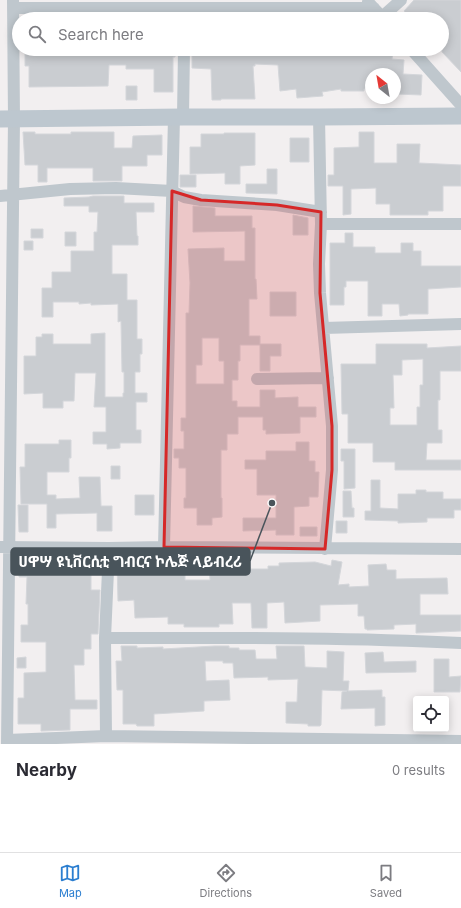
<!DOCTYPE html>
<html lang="en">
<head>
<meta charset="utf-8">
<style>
	:root { --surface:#fff; --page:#f7f7f7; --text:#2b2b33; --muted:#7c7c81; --line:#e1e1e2; --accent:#2b7ed0 }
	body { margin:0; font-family:Inter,"Noto Sans Ethiopic",sans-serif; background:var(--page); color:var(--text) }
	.controls { position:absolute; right:12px; bottom:12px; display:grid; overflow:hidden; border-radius:4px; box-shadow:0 2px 10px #0003 }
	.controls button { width:36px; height:36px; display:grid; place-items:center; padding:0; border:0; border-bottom:1px solid var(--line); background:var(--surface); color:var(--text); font:20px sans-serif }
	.compass { position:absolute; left:365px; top:68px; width:36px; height:36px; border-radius:50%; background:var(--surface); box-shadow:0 2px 10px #0003; rotate:329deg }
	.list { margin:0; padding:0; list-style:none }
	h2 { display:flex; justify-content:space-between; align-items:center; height:52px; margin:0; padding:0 16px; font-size:17px }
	h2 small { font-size:13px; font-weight:400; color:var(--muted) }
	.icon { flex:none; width:22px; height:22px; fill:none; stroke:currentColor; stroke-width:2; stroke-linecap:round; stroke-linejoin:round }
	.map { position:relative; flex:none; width:461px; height:744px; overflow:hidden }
	.search { position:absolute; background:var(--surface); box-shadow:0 2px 10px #0003; left:12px; right:12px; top:12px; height:44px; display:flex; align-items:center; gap:10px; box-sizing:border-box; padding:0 14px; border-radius:22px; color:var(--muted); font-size:15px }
	.sheet { height:108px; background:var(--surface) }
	nav { display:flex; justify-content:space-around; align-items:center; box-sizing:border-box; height:56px; border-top:1px solid var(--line); background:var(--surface); font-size:11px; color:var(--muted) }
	nav a { display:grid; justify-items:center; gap:2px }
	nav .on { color:var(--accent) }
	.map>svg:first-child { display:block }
</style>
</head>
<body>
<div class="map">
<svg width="461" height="744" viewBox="0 0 461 744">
	<rect width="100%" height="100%" fill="#f2eff0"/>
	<path fill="#cacdd1" stroke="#d4d6da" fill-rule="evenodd" d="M414 0H461V72L442 52V33L447 28 442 23V19H412L404 11Z
		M68 49H175V57H173V92H154V69H126V65H109L108 86 29 87V66H25V51H43V53H68Z
		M215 49 280 51V49H359L393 51 392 59 404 60 403 74 422 75 421 95 397 94V91H395V74H371V89H364V91H341V89L322 92 323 96 297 98 296 89 280 91 278 65 255 64V66H253L255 99H221V100H212L211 69 192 68V50L215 51Z
		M126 86H137V100H126Z
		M23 132H35V134H71V132H114V148H132L133 136 162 135V155H147V166H122V181H93V168H47V182H38V165H25Z
		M359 132H374V163H397V144H420L419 163 461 165V186H443V211H428V215H390V204H376V188L351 189V214L343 215V186H328V175H334V148L359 147Z
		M224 133H255V165L240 166V184H225V173L190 174V147H201V134H224Z
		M290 138H309V162H290Z
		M267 169H277V194L246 193V184H267Z
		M180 175H196V187H180Z
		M93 196H124V203H154V212H136L137 236H138V245H112V274H127V300H137V339H142V354H140V372H135V393H147V402H136V430H141V443H120V448L107 449V444H93V432H106V407H94L96 373H75L74 401H63V408H43V393L24 394V356H36V337H42V334H53V344H91V334L105 333V397H123V393H124V372H122L121 321 118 322V304L91 305V303L79 304V302H53V317H42V288H52V272H71V251H94V232H97L98 212H89V206H64V198L89 197Z
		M193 206 215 208V216H252V228H255V279H256L257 299H249V336H260V344H281V356H270V371H260V345H240V361H238V380H232V401H237V407H260V390H275V398L298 397V407H316V417H300V433L266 434V430H263V417H238V434H227V450H221V498H222V517L212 518V525H197V508H184V498H186V468H179V458H174V449H184V431H181V418H186V313H189L190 283 188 249 224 248V261H245V231L193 232ZM202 338H219V361H224V384H196V365H202Z
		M293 215 308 218V235H293Z
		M31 229H43V238H31Z
		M65 232H76V246H65Z
		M345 233H353V247H375V253H401V243H413V251H421V266H461V287L428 289V314H408V315L400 316 399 304H382V316H368V281H346V287H344V305H330V243H345Z
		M24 241H33V250H24Z
		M270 292H296V316H270Z
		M376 344H427V348L461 346V371H440V400H438V430H442V443H427L426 460H461V470H395V462H373V443H348V414H342L341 364H376ZM423 359V385H420V407H417V425H390V408H394L393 375H402V360Z
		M59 440H71V458H69V472H47V495H56V499L80 498 79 477H100L101 506H112V531H97V513L56 514V528H47V504H21L20 467H25V444H59Z
		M296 442H309V461H315V472H319L318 497H309V506L294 507V535H276V530L243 531V518H276V495H257V469H245V460H266V451H296Z
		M341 449H355V488L344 489V461H341Z
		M111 466H120V479H111Z
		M371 480H380V508L398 509V494H416V490H426V492H443V499H461V510H454V518H427V522L398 523V521L365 520V511H371Z
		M343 491H351L352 508H354V517H343Z
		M135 495H154V515H135Z
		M18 505H28V532H19Z
		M336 521H347V533H336Z
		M300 527H317V536H300Z
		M76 558H91V590H100L98 634H91V649H84V665H74L75 700H97V709H70V730L41 731V724H18V698H24V673L46 672V642H21V625H28V604H26L27 577H19V559L76 560Z
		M235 560V567H250V569H268V566H279V563L315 562 331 566 332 560 342 562 338 585 349 584V587L369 586 368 565 386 564 387 570H396V579L447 578 448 594H420V615H461V631L416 633V624L394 625V629L367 630V629H365L364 616H358V604L320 605V621L285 623 284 602 267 603V628H252L251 603H232L233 624H219V627H184V624H168V617L135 618 134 600 118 601 117 562H132V564L185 561V580H210L209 561Z
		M121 646H137V648L163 647V649L215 646H229V648H239V650H255L256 659H277L276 646H304L305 667 327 668V651L344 652 343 681H349L348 691 382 690V697H385V725L375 726V708L341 709 342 692 347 691 322 690 321 725 320 726H308V724L286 723V702H297L298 679 268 680V677L234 678 233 663H223V661H205L206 681 229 680 230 700 204 701V711L154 714V726H137L136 724H123V690H117L116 661H122Z
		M383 652 384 662 416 661V672L366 673 365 653Z
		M26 657V668H17V658Z
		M434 659H449V677L461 676 460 692H434Z"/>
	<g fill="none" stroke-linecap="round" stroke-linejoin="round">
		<path stroke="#bfc7cd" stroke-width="12" d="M368 2 384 19
			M13 8H374
			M382 17 401 0
			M411 49 461 105
			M183 117 184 49
			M319 117 321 224 319 264 320 293 332 426V470L325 549
			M0 196 70 189 116 188 172 191 184 197 201 200 277 205 321 212
			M321 224H461
			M324 328 461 324
			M257 379 328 378
			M0 547 109 548 164 547 461 549
			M164 547 174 117
			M105 638C224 638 342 637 461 643
			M106 736 105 638 109 548
			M7 740 106 736 461 741
			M7 744 14 119 13 0"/>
		<path stroke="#bdc7cf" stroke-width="17" d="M0 119 183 117H319L461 116"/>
	</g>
	<path fill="#d62828" fill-opacity="0.2" stroke="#d62828" stroke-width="3" stroke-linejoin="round" d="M172 191 201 200 277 205 321 212 320 293 332 426V470L325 549 164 547Z"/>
	<path fill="none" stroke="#49545b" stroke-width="1.5" d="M272 503L250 561"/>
	<circle fill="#49545b" stroke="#fff" stroke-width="1.5" cx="272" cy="503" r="4"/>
	<rect fill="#49545b" stroke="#49545b" stroke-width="1.5" x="11" y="548" width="239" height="27" rx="4"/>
	<g font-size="15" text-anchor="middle" font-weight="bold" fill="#fff">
		<text x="130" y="567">ሀዋሣ ዩኒቨርሲቲ ግብርና ኮሌጅ ላይብረሪ</text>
	</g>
</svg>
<div class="controls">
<button><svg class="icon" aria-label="locate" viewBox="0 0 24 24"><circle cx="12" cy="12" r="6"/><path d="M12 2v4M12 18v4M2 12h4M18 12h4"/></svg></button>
</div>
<svg class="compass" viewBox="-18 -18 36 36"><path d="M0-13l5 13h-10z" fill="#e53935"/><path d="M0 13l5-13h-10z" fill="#7c7c81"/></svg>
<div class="search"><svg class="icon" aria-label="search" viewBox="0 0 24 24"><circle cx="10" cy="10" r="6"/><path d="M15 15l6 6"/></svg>Search here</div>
</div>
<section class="sheet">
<h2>Nearby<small>0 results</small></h2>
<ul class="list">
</ul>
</section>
<nav>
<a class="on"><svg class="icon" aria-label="map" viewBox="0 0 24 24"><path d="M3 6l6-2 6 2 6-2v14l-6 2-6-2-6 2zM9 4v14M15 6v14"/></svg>Map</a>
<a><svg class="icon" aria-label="directions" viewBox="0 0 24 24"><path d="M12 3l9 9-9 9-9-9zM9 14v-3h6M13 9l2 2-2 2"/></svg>Directions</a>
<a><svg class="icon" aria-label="saved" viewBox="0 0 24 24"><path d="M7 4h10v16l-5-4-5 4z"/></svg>Saved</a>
</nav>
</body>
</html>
